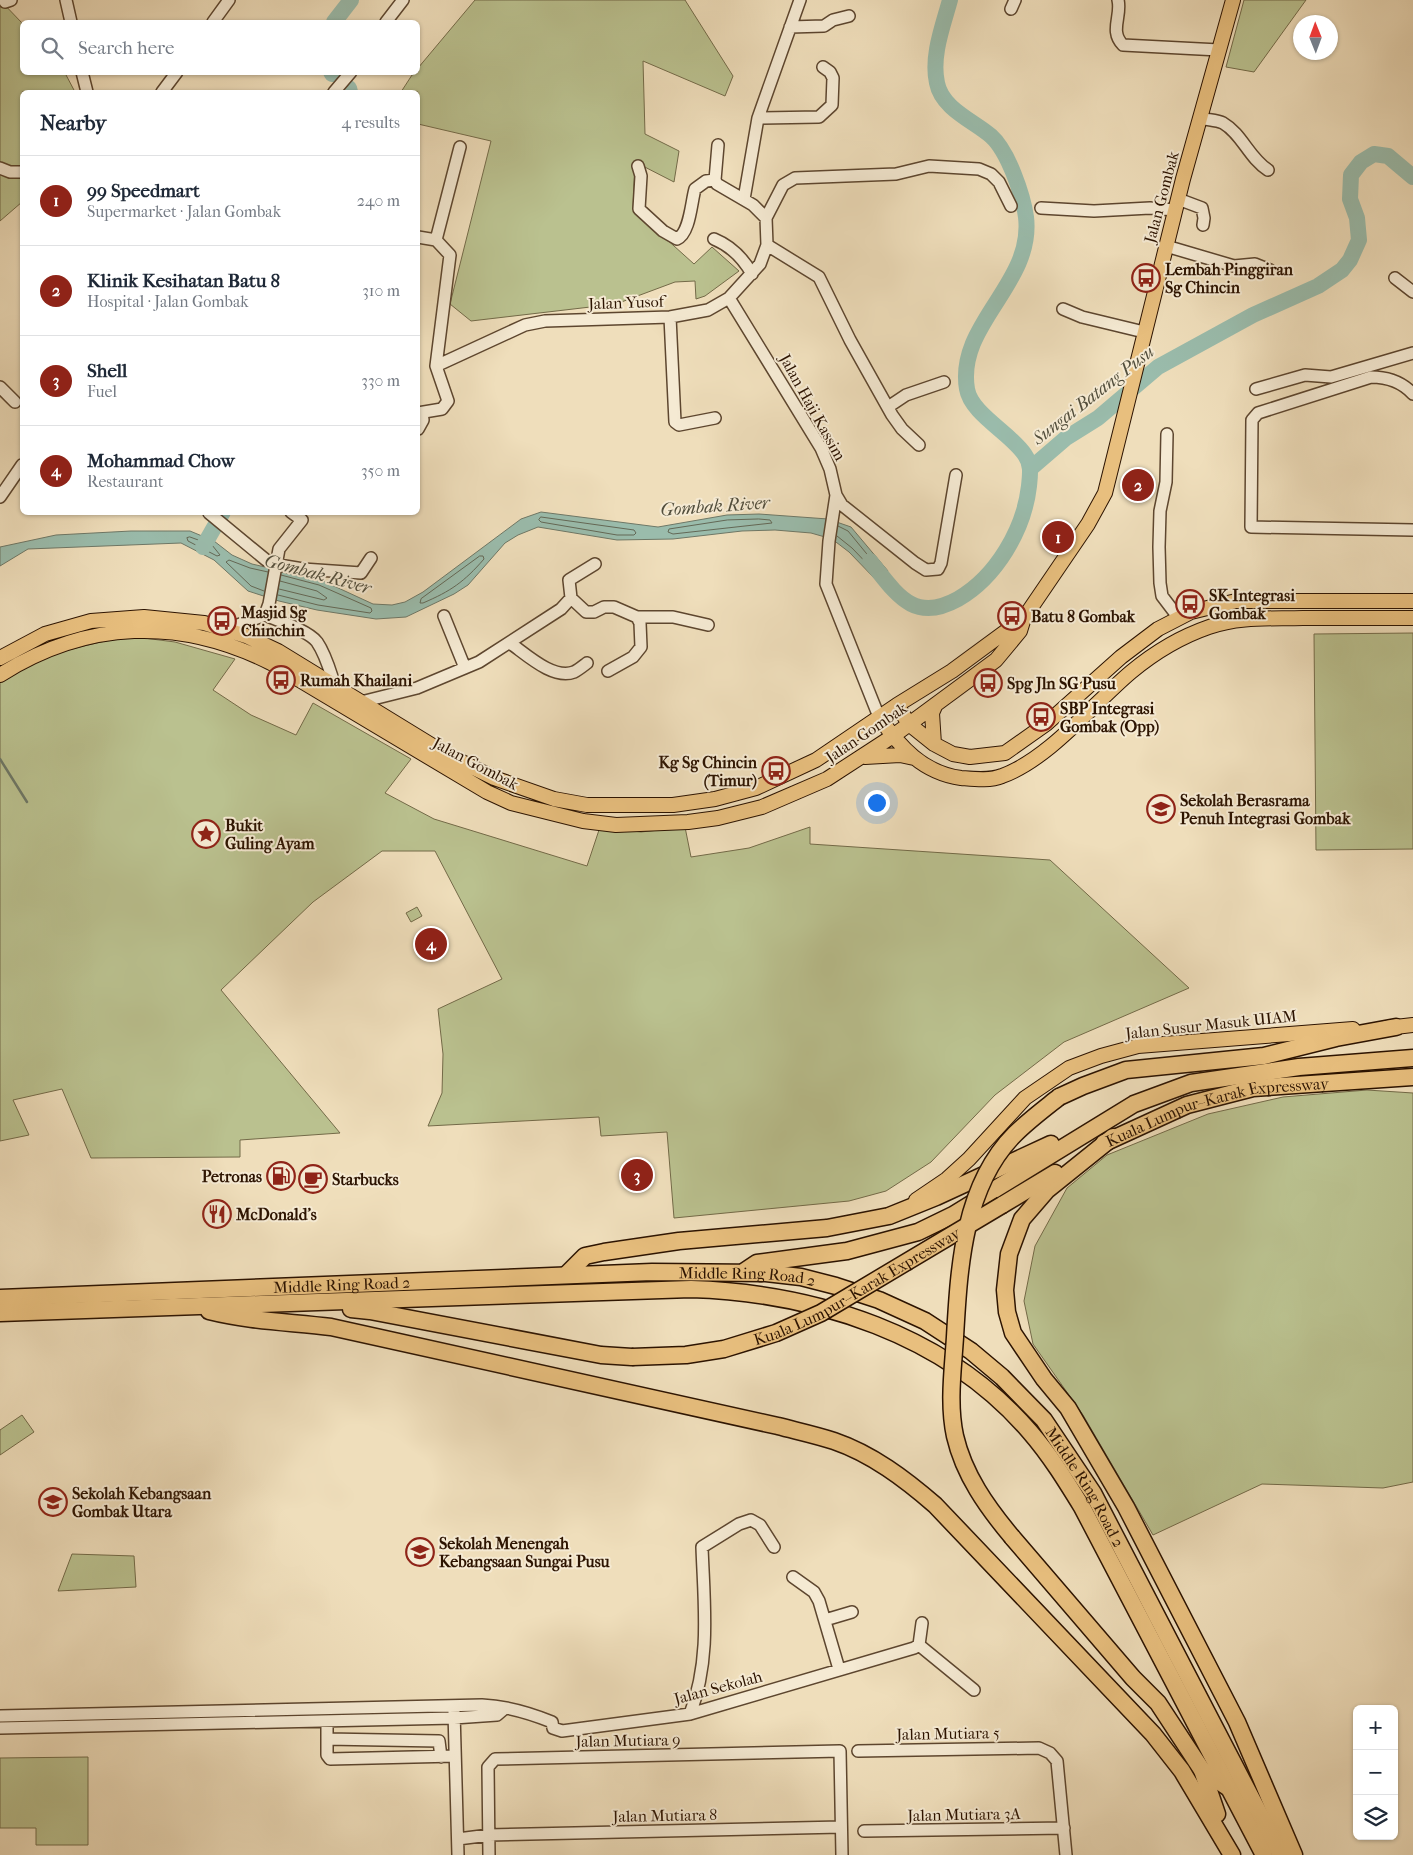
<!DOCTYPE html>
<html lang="en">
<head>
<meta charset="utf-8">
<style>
	:root { --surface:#fff; --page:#f2f2f3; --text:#1f2937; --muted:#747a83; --line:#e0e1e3; --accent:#8f2418 }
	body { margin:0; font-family:"IM FELL French Canon",serif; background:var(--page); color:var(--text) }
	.controls { position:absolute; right:15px; bottom:15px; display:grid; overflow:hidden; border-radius:8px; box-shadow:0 1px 4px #0004 }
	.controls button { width:45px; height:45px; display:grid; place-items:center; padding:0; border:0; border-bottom:1px solid var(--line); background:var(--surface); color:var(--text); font:25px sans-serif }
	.compass { position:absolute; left:1293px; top:15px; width:45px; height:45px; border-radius:50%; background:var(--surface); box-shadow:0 1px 4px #0004; rotate:359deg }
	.you { position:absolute; left:876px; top:802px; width:18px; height:18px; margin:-12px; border:4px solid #fff; border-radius:50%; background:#1a73e8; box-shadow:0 0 0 8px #1a73e833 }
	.badge { display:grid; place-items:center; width:32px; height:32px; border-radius:50%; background:var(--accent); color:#fff; font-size:16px; font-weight:700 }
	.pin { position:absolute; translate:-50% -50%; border:2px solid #fff; box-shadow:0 1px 5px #0006 }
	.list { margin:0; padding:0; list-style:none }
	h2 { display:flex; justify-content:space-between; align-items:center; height:65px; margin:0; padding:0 20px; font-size:21px }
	h2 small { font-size:16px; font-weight:400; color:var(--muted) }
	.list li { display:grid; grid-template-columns:32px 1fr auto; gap:15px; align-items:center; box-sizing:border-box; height:90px; padding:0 20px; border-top:1px solid var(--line) }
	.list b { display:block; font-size:19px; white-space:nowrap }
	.list p { margin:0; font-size:16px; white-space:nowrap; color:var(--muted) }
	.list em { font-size:16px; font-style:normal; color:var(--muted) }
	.icon { flex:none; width:28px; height:28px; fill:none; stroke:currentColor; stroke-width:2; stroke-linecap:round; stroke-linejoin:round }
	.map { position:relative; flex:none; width:1413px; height:1855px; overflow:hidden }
	.search { position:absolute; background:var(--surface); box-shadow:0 1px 4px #0004; left:20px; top:20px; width:400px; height:55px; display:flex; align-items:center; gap:12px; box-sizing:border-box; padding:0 18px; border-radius:8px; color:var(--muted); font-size:19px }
	.panel { position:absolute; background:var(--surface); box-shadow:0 1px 4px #0004; left:20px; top:90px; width:400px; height:425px; border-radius:8px }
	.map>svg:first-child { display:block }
</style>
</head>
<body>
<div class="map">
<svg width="1413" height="1855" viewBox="0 0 1413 1855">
	<rect width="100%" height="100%" fill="#efdebb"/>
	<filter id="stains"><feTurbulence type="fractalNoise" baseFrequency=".004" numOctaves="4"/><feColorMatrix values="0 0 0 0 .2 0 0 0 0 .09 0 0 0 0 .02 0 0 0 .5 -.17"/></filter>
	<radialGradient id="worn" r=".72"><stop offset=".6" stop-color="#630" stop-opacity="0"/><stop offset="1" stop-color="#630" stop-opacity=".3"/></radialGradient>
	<path fill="#bac18f" stroke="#736a48" d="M0 0 22 23V72L65 73 75 92H22V202L0 221Z
		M475 0H685L733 76 725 96 643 61 645 134 679 151 674 182 635 162 633 209 694 264 712 247 739 271 705 296 696 299 695 281 675 282 616 304 471 321 450 304 491 141 418 124V92H401L412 75 418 72V68Z
		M1244 0H1306L1254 72 1226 67Z
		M1413 633V849L1316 850 1314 634Z
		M128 636 175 642 235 659 213 690 251 715 296 735 313 703 411 759 385 793 434 819 587 866 600 827 641 832 685 827 691 857 749 848 810 827V844L1050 860 1189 988 1064 1042 995 1095 931 1162 886 1191 849 1201 674 1218 667 1132 601 1136 599 1117 428 1126 442 1093 443 1054 438 1009 502 979 435 851H382L313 902 221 990 340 1133 240 1140V1157L91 1158 62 1089 13 1100 29 1135 0 1141V682C30 655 89 645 128 636Z
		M417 907 422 916 411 922 406 913Z
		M1367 1090 1413 1093V1482L1383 1488 1262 1484 1153 1535 1083 1415 1033 1344 1024 1301 1035 1246 1067 1188 1107 1155 1208 1114 1283 1097Z
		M22 1415 34 1432 0 1455V1430Z
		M72 1554 134 1556 136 1587 58 1591Z
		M88 1757V1845H36V1828H0V1758Z"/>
	<path fill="#9abcac" stroke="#6e7867" d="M541 512 658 527 727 515 759 514 828 519 851 527 888 571 879 583 849 552 832 539 811 533 775 530 742 531 673 539 617 540 538 527 518 535 505 543 468 585 454 594 406 617 376 619 317 610 279 601 248 591 214 560 181 543 28 549 0 566V547L56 535 131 531H190L214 541 232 555 252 564 321 580 373 604 392 605 405 602 423 592 521 519Z"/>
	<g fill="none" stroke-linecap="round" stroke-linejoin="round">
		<path stroke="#636856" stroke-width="1" d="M541 517 634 530 636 533 634 535H617L541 522 539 520Z
			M759 519 770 520 772 523 673 534 668 532 669 529 727 520Z
			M837 536 852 548 877 574 880 573V570L848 531 838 526
			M190 537 212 545 220 555 217 556 188 541 187 538Z
			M480 556H483L484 559C464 582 451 591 423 603H420L421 599Z
			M279 589 324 600 327 598 317 591 280 581
			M264 591 251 586 226 562 229 560 250 568 268 572
			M278 595 318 605 370 613 372 611 371 608 319 585 281 575"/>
		<path stroke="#6e7867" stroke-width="2.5" d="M0 759 27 802"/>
		<path stroke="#9abcac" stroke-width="16" d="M334 22 351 0
			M331 72 332 74
			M349 88 350 92
			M1030 469 1066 438 1098 418 1158 367 1253 315 1318 286 1342 270 1350 260 1359 240 1357 218 1350 199 1351 175 1361 162 1374 154 1388 156 1413 177
			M203 547 223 512
			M870 561C896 593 913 624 958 599 996 577 1024 530 1029 486 1030 475 1032 465 1025 455 1012 434 971 414 967 389 956 324 1034 284 1026 217 1023 195 1008 151 991 136 974 121 942 109 937 83 931 56 943 26 950 0"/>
		<defs>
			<path id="minor" d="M66 0 71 22
				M1118 0C1122 16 1109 31 1123 45L1219 50
				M5 2 11 0
				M1011 9 1015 0
				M213 22 229 0
				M386 22 403 0
				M790 27 824 26 833 20 849 16
				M82 72 87 92
				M162 92 177 72
				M334 92 351 72
				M758 118 819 117 832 105 833 78 830 72 823 67
				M1200 118C1207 120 1217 120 1223 123 1242 134 1249 158 1268 170
				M638 166 641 176 639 209 663 231 677 239C690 233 691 203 695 189L706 181 715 180
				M0 168 10 172H22
				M744 199 758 118 800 0
				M1178 199 1202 208 1204 218 1203 225
				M1041 208 1094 211 1150 208 1175 210
				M766 218 783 185 795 178 896 174 929 166 979 169 991 174 999 182 1011 206
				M418 237 436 240 450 255 436 366 448 401 442 409 418 413
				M714 239C731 246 743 258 752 274
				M436 240 460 147
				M767 245 819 277 850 340 892 415 902 429 919 445
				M1166 246 1234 266 1255 264 1270 270
				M1395 278 1413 292
				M729 298 821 448 830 469 836 495 842 505 915 563 926 570 938 569 941 563 956 475
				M1063 309 1082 317 1144 332
				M670 317 675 422 679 425 715 418
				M436 366 525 325 545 321 670 317 708 310 729 298 760 264 767 245 766 218 753 205 717 184 715 180 718 145
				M0 387 15 402
				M1256 389 1305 375 1331 377 1413 353
				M1413 394C1402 382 1387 377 1371 377L1258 413 1252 420 1251 527 1413 530
				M888 407 906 395 944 382
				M418 429 423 420 422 413
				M1167 434 1166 482 1160 511 1159 547 1160 583 1162 596 1178 617
				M836 495 829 541 826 584 879 717
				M0 497 22 465
				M209 513 266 560 285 566 303 569 361 573 371 558
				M571 598 586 612H594L604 607H614L637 617 640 623 641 647 633 657 608 671
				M265 615 269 604 279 549 302 520 291 512
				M444 616 465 668
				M637 617H673L708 625
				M227 629 265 615C277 620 309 631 317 642 326 655 330 671 335 686
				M510 643C526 654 553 680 574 672 578 670 583 666 587 663
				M361 702 417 688 479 662 561 609 571 598 569 580 595 564
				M793 1577 814 1592 819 1601 839 1669
				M825 1620 852 1612
				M919 1645 974 1690
				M454 1712 458 1855
				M690 1714C711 1660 704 1604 702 1547L739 1524 751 1520 760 1525 774 1547
				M0 1716 482 1705C505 1706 530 1713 552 1722L553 1728 562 1731 690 1714 914 1648 919 1645 922 1623
				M327 1721V1755L330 1759 455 1756
				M0 1728 454 1718 497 1715 504 1709
				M327 1739 439 1741 441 1757
				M858 1751 1039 1748 1050 1753 1057 1761 1066 1855
				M864 1831 1064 1828
				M458 1839 489 1835 841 1827
				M489 1855 488 1767 495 1759 840 1751 842 1855"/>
			<path id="major" d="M0 658 45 634 91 621 144 617 204 623 246 636 278 651 446 754 494 778 554 799 587 805H673L715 799 756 788 816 760 897 705 952 671 1024 618
				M0 675C87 620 180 617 271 663L487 792 511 803 583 821 616 825 688 822 718 818 762 807 827 779 893 736 996 660 1020 631 1024 618 1088 524 1105 493 1109 477 1183 179 1233 0
				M897 705 909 724 934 744 953 754 970 757 1005 753 1046 724 1121 657 1158 629 1191 612 1236 601H1413
				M879 717C900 747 923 773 961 778 974 779 990 781 1002 776 1049 759 1093 704 1131 672 1155 652 1180 637 1209 627 1239 616 1272 619 1303 618 1340 618 1376 618 1413 618
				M934 744 932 713 936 704
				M865 757 900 755 914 758
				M1387 1028 1413 1025
				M916 1200 947 1179 969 1159 1025 1098 1069 1068 1101 1056 1138 1046 1353 1029"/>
			<g id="highway">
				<path d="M1059 1097 1083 1086 1126 1070 1264 1056 1336 1038 1396 1027"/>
				<path d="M1113 1137 1047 1190 1022 1219 1009 1254 1005 1290 1007 1312 1013 1333 1044 1379 1068 1408 1126 1507 1237 1722 1294 1855"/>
				<path id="s1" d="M1104 1143 1187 1105 1253 1088 1413 1077"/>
				<path d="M1002 1205 1055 1173"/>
				<path d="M745 1271 757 1263 847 1251 918 1232 953 1215 1134 1104 1191 1083 1299 1067 1413 1058"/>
				<path d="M566 1275 585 1256 604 1252 679 1241 827 1228 889 1216 936 1197 1051 1144"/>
				<path id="s2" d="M0 1298 652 1272 766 1273 801 1277 836 1286 879 1300 925 1321 971 1351 1002 1377 1044 1420 1093 1493 1281 1855"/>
				<path d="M351 1309 370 1311 601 1355 632 1357"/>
				<path d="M209 1311C249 1321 290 1322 331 1327L778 1426C797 1431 816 1435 834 1441 872 1454 905 1479 935 1505L1153 1734 1182 1771 1232 1855"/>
				<path d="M0 1313 691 1289C816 1293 946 1334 1030 1432 1050 1455 1066 1481 1082 1507L1264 1855"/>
				<path d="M1012 1537 1133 1678 1158 1703 1202 1770 1227 1787"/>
				<path d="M1202 1770 1217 1814"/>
			</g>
		</defs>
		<use href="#minor" stroke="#5d462f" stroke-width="14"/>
		<use href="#major" stroke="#2c1300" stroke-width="16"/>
		<use href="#highway" stroke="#2c1300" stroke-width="19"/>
		<use href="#minor" stroke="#f5ead3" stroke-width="11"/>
		<use href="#major" stroke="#e8bf7e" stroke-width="14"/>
		<use href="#highway" stroke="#e8bf7e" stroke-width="16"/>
		<defs>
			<g id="highway-bridge">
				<path id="s3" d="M632 1357 686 1355 724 1349 776 1333 821 1313 1002 1205"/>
				<path d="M1012 1537C987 1507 964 1475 955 1436 948 1404 953 1369 955 1337 959 1268 963 1186 1015 1134 1029 1120 1044 1109 1059 1097"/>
			</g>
		</defs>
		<use href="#highway-bridge" stroke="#2c1300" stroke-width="19" stroke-linecap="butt"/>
		<use href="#highway-bridge" stroke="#e8bf7e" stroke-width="16"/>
	</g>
	<defs>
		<symbol id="bus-ring" viewBox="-11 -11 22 22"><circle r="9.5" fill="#f5ead3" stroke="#8f2418" stroke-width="1.5"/><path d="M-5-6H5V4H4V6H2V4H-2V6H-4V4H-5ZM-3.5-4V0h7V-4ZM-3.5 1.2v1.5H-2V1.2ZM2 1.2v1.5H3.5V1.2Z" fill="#8f2418"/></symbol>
		<symbol id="school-ring" viewBox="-11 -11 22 22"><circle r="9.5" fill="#f5ead3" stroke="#8f2418" stroke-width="1.5"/><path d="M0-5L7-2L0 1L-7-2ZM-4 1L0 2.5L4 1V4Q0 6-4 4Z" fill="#8f2418"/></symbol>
		<symbol id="sight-ring" viewBox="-11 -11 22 22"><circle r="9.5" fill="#f5ead3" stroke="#8f2418" stroke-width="1.5"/><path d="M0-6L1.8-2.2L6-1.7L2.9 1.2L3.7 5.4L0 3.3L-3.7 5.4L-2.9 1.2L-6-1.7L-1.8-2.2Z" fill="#8f2418"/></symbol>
		<symbol id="fuel-ring" viewBox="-11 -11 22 22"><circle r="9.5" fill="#f5ead3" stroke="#8f2418" stroke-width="1.5"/><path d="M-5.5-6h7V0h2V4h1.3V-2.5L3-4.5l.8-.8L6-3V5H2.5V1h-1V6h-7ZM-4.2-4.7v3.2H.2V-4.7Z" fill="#8f2418"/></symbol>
		<symbol id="cafe-ring" viewBox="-11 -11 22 22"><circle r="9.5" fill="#f5ead3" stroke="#8f2418" stroke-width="1.5"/><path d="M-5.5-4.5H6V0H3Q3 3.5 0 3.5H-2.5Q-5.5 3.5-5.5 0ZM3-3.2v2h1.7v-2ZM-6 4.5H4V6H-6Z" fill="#8f2418"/></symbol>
		<symbol id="restaurant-ring" viewBox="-11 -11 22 22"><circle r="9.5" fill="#f5ead3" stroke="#8f2418" stroke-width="1.5"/><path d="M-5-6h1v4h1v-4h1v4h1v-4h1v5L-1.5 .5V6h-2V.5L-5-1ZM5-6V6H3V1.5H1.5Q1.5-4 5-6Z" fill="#8f2418"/></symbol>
	</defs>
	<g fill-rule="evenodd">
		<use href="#bus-ring" x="1130" y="262" width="32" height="32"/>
		<use href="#bus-ring" x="1174" y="588" width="32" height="32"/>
		<use href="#bus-ring" x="996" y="600" width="32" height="32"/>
		<use href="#bus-ring" x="206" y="605" width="32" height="32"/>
		<use href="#bus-ring" x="265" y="664" width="32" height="32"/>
		<use href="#bus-ring" x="972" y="667" width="32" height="32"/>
		<use href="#bus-ring" x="1025" y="701" width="32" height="32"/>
		<use href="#bus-ring" x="760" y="755" width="32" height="32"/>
		<use href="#school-ring" x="1145" y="793" width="32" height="32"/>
		<use href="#sight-ring" x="190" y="818" width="32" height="32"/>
		<use href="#fuel-ring" x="265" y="1160" width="32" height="32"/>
		<use href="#cafe-ring" x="297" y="1163" width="32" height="32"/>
		<use href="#restaurant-ring" x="201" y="1198" width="32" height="32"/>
		<use href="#school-ring" x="37" y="1486" width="32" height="32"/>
		<use href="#school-ring" x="404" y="1536" width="32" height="32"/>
	</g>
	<g text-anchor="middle" stroke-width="4" stroke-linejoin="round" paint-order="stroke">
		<g font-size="16" fill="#2c1300" stroke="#f5ead3">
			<text transform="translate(1161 197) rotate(-75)" y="6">Jalan Gombak</text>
			<text transform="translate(626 302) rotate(-2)" y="6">Jalan Yusof</text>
			<text transform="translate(813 407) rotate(61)" y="6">Jalan Haji Kassim</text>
			<text transform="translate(866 732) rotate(-34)" y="6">Jalan Gombak</text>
			<text transform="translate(476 763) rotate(28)" y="6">Jalan Gombak</text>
			<text transform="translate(1211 1024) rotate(-6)" y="6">Jalan Susur Masuk UIAM</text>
			<text dy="6" stroke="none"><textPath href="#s1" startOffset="119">Kuala Lumpur–Karak Expressway</textPath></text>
			<text dy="6" stroke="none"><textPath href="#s2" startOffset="748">Middle Ring Road 2</textPath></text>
			<text dy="6" stroke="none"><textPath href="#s2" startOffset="342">Middle Ring Road 2</textPath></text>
			<text dy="6" stroke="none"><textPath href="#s3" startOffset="240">Kuala Lumpur–Karak Expressway</textPath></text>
			<text dy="6" stroke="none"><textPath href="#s2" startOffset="1168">Middle Ring Road 2</textPath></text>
			<text transform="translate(718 1687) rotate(-15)" y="6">Jalan Sekolah</text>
			<text transform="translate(948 1733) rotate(-1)" y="6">Jalan Mutiara 5</text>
			<text transform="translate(628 1740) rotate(-1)" y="6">Jalan Mutiara 9</text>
			<text transform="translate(964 1814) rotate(-1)" y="6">Jalan Mutiara 3A</text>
			<text transform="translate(665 1815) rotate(-1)" y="6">Jalan Mutiara 8</text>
		</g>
		<g font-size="16" font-weight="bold" fill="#2c1300" stroke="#f5ead3" text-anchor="start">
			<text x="1165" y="275">Lembah Pinggiran<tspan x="1165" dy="18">Sg Chincin</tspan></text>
			<text x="1209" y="601">SK Integrasi<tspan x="1209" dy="18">Gombak</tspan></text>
			<text x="241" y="618">Masjid Sg<tspan x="241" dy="18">Chinchin</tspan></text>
			<text x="1031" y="622">Batu 8 Gombak</text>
			<text x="300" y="686">Rumah Khailani</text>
			<text x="1007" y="689">Spg Jln SG Pusu</text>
			<text x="1060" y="714">SBP Integrasi<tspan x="1060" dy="18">Gombak (Opp)</tspan></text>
			<text x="757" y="768" text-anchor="end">Kg Sg Chincin<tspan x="757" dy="18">(Timur)</tspan></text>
			<text x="1180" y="806">Sekolah Berasrama<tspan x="1180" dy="18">Penuh Integrasi Gombak</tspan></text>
			<text x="225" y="831">Bukit<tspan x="225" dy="18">Guling Ayam</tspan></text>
			<text x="262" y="1182" text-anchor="end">Petronas</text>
			<text x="332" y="1185">Starbucks</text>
			<text x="236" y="1220">McDonald's</text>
			<text x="72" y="1499">Sekolah Kebangsaan<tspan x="72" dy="18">Gombak Utara</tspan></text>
			<text x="439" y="1549">Sekolah Menengah<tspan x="439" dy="18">Kebangsaan Sungai Pusu</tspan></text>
		</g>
		<g font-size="18" font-style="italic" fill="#524e3c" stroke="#f5ead3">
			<text transform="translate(1093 395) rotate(-38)" y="6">Sungai Batang Pusu</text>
			<text transform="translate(715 506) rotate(-4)" y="6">Gombak River</text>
			<text transform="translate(318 574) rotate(15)" y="6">Gombak River</text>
		</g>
	</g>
	<rect width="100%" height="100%" filter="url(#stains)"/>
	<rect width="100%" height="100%" fill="url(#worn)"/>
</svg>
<div class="controls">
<button>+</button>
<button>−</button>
<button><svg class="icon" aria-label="layers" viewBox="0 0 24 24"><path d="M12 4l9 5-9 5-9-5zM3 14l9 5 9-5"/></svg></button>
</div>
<svg class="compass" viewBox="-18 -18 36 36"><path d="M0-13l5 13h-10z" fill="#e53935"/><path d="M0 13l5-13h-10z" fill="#747a83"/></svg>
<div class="you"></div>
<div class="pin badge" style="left:1058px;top:537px">1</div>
<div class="pin badge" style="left:1138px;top:485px">2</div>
<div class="pin badge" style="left:637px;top:1175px">3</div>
<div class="pin badge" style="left:431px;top:944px">4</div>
<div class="search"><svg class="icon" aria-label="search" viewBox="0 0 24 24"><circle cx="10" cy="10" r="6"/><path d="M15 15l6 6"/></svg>Search here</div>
<section class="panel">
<h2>Nearby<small>4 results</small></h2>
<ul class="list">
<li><span class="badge">1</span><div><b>99 Speedmart</b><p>Supermarket · Jalan Gombak</p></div><em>240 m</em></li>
<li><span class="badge">2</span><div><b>Klinik Kesihatan Batu 8</b><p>Hospital · Jalan Gombak</p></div><em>310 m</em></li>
<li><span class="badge">3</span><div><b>Shell</b><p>Fuel</p></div><em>330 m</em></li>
<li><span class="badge">4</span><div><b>Mohammad Chow</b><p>Restaurant</p></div><em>350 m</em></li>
</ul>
</section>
</div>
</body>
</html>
